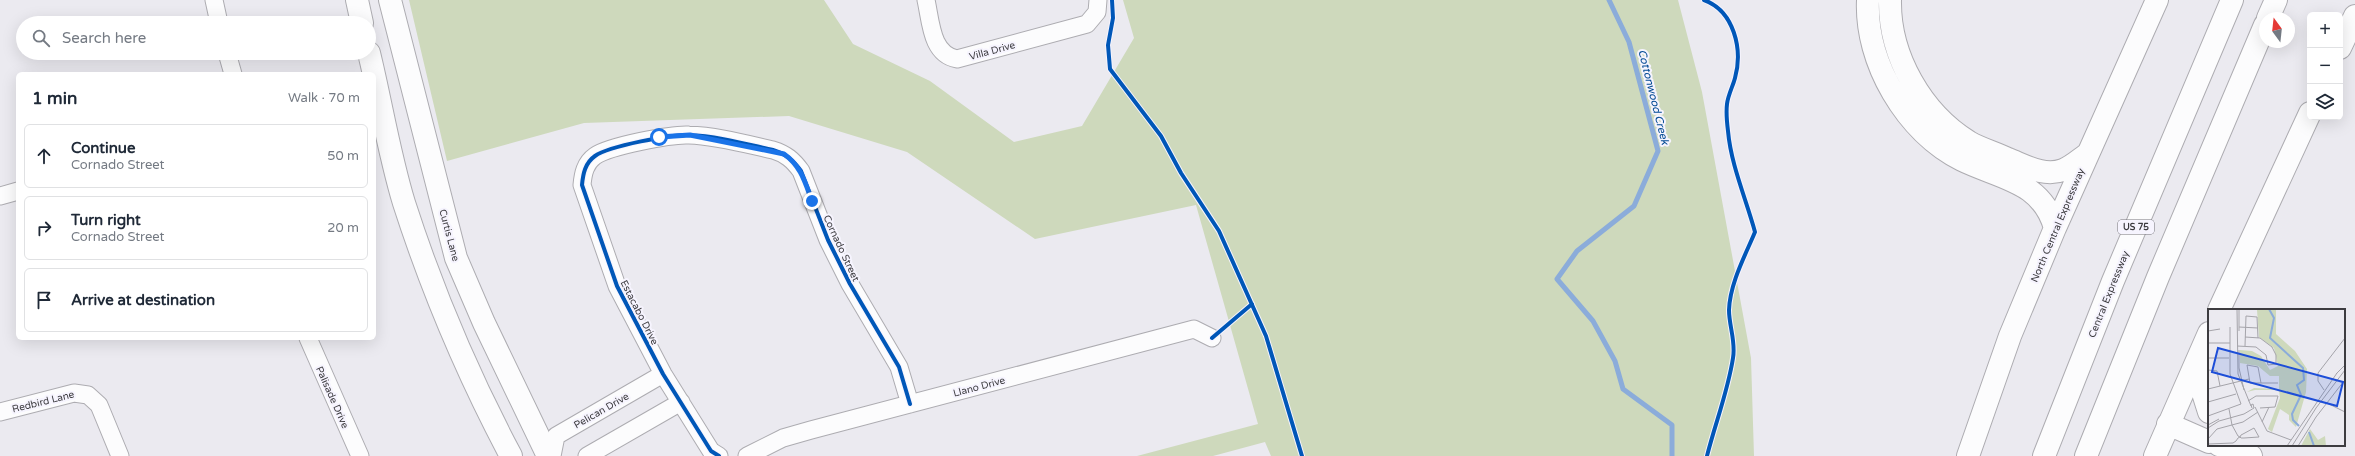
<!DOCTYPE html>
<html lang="en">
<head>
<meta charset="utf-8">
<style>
	:root { --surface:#fff; --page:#f2f2f3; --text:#1f2937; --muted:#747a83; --line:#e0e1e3 }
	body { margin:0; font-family:"Varela Round",sans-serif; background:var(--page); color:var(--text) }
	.controls { position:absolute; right:12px; top:12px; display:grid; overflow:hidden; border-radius:6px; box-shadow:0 4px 16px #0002 }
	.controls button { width:36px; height:36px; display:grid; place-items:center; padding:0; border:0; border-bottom:1px solid var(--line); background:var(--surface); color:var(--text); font:20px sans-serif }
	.compass { position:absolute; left:2259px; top:12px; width:36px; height:36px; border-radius:50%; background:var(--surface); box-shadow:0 4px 16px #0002; rotate:345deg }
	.stop { position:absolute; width:12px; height:12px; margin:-9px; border:3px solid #1a73e8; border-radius:50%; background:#fff }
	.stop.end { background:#1a73e8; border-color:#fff; box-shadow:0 1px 4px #0008 }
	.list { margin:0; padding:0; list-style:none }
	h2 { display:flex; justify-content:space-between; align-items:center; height:52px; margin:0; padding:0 16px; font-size:17px }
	h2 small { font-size:13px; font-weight:400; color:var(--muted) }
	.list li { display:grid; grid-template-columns:26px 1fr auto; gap:12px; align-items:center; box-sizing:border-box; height:64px; margin:0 8px 8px; padding:0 8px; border:1px solid var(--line); border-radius:6px }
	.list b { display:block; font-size:15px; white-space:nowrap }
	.list p { margin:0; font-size:13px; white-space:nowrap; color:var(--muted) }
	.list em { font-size:13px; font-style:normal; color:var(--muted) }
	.icon { flex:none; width:22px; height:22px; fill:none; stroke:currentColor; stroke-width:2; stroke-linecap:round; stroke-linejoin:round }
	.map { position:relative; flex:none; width:2355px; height:456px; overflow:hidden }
	.search { position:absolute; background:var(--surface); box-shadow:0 4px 16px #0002; left:16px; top:16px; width:360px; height:44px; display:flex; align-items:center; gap:10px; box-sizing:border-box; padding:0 14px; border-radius:22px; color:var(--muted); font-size:15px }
	.panel { position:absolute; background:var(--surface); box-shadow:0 4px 16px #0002; left:16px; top:72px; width:360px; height:268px; border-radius:6px }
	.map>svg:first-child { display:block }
</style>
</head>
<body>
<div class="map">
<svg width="2355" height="456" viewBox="0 0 2355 456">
	<rect width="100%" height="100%" fill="#ebeaf0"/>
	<path fill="#ced9bc" d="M409 0H824L853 44 930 81 1014 142 1082 126 1134 38 1123 0H1678L1702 92 1751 358 1754 456H1271L1265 442 1213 456H1137L1258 424 1196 205 1035 239 907 152 789 116 584 123 447 161Z"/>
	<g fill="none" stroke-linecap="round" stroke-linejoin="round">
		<path stroke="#8bacda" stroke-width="5" d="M1609 0 1629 42 1658 151 1634 206 1577 251 1557 279 1593 321 1615 361 1623 389 1672 425V456"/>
		<defs>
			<path id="street" d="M214 0 219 23
				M926 0C931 22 931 54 957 59L1087 24 1097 12 1098 0
				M227 53 233 74
				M0 196 18 191
				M308 338 360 456
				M0 412 74 393 88 395 99 405 120 456
				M552 456 556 436 663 374
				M587 456 681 402
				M719 456 711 451 663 374 617 286 582 185C583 174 585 163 595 156 609 146 672 134 689 135 717 136 746 144 773 150 786 154 793 160 801 171L828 240 850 284 899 367 910 404
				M747 456 783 438 811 430 1194 329 1212 338"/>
			<path id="secondary" d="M357 0 362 23
				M390 0 456 258 484 323 548 456
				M1868 0C1865 62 1906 132 1962 160 2001 179 2042 181 2055 228
				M1890 0C1889 56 1922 113 1969 142 1981 149 1996 153 2008 159 2026 166 2044 177 2063 170 2071 167 2079 160 2086 155
				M2340 48 2355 16
				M369 53C381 102 389 154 404 203 432 290 468 375 511 456
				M2219 310 2310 113
				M2202 354 2203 393 2209 412
				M2168 424 2209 442
				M2219 445 2251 456
				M1968 456 2010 336 2055 228 2157 0
				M2155 456 2209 333"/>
			<path id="highway" d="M2268 18 2276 0
				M2044 456 2113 281 2232 0
				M2086 456 2158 277 2265 25"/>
		</defs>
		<use href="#street" stroke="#adacb1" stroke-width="19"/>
		<use href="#secondary" stroke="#adacb1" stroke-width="24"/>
		<use href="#highway" stroke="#adacb1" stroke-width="24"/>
		<use href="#street" stroke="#fcfcfd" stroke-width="17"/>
		<use href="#secondary" stroke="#fcfcfd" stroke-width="22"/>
		<use href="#highway" stroke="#fcfcfd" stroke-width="22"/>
		<defs>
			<path id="cycleway" d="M1112 0 1113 18 1108 45 1110 69 1161 136 1181 173 1219 231 1266 336 1302 456
				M1704 0C1734 11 1743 49 1735 78 1733 86 1728 95 1727 104 1726 112 1727 123 1728 131 1731 165 1746 199 1755 232 1745 256 1730 283 1729 310 1729 326 1736 342 1733 358 1728 391 1715 424 1707 456
				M1212 338 1252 304
				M719 456 711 451 663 374 617 286 582 185C583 174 585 163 595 156 609 146 672 134 689 135 717 136 746 144 773 150 786 154 793 160 801 171L828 240 850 284 899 367 910 404"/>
		</defs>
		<use href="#cycleway" stroke="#f6f4fe" stroke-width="6"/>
		<use href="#cycleway" stroke="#0057b8" stroke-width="4"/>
	</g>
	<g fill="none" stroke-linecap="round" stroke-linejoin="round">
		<path stroke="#1a73e8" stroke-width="5" d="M659 137 690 135 784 154C801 166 805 182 812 201"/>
	</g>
	<g text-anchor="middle" stroke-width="4" stroke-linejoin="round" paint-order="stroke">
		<rect fill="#f6f4fe" stroke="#747379" stroke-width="1" x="2118" y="220" width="36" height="14" rx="3"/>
		<g font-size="9" font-weight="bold" fill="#3d3c40">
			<text x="2136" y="230">US 75</text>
		</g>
		<g font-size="10" fill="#3d3c40" stroke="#f6f4fe">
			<text transform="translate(992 50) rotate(-15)" y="4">Villa Drive</text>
			<text transform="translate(2057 225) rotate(-67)" y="4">North Central Expressway</text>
			<text transform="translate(450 235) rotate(75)" y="4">Curtis Lane</text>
			<text transform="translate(842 248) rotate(65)" y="4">Cornado Street</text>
			<text transform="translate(2108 294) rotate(-68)" y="4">Central Expressway</text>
			<text transform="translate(640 312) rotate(63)" y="4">Estacabo Drive</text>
			<text transform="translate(979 386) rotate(-15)" y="4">Llano Drive</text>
			<text transform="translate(333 397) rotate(66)" y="4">Palisade Drive</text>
			<text transform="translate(43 401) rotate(-14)" y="4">Redbird Lane</text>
			<text transform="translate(601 410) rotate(-30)" y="4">Pelican Drive</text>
		</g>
		<g font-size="11" font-style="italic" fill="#024a94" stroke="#f6f4fe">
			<text transform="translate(1654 97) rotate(76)" y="4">Cottonwood Creek</text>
		</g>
	</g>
	<g transform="translate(2208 309)">
		<rect width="137" height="137" fill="#ebeaf0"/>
		<path d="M49 1H68V25L87 42 99 60 98 83 88 118 81 111V106L72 100 64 123 60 120 72 89 71 81H47L39 83 46 79 71 80V67H62L50 57 32 54V41L44 42 53 47 62 61 70 57 66 39 51 28ZM102 120 110 131 117 127 118 137H93Z" fill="#ced9bc"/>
		<path fill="none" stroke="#8bacda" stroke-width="2" d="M61 0 66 9 62 29 95 59 96 71 89 76 93 86 84 105 85 111 91 117M101 123 106 137"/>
		<path fill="none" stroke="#a5a4aa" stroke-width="1" d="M29 0 30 65 43 97M31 18 50 19M0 22 12 20M31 22V0M0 34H22M29 37 48 38 58 46 60 56 68 55V46L64 38 52 29 37 28M37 37 38 7 49 8 50 29M31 41V59L36 81M0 49H21M0 61 9 62 12 77M128 65 137 56M53 74 50 58 39 56 42 74H70M0 80 41 70M116 81 110 72V64L137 29M40 92 48 87H70L67 98 52 99M0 93 28 85M119 94 137 103M47 98 59 122 83 131M0 107 33 95 22 65V18M54 113 61 98M0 116 11 110M0 119 11 112 36 105 46 99 45 95 43 96 44 99M0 130 9 120 35 113 50 103M0 135 25 134 28 132 30 129 32 128 33 126 35 125 46 119 51 128 36 129H33L32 128 30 127 24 116 21 100M79 137 129 64M84 137 108 99 137 61M90 137 108 108 136 72"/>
		<path fill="#1d4ed8" fill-opacity="0.15" stroke="#1d4ed8" stroke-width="2" d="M10 39 135 73 129 97 4 63Z"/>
		<rect width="137" height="137" fill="none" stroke="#3d3c40" stroke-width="2"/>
	</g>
</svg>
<div class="controls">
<button>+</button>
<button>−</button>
<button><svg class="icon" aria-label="layers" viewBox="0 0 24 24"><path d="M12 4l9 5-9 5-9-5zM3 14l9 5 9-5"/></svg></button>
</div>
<svg class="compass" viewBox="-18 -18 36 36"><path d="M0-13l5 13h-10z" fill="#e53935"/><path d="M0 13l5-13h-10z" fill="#747a83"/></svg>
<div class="stop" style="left:659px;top:137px"></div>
<div class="stop end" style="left:812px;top:201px"></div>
<div class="search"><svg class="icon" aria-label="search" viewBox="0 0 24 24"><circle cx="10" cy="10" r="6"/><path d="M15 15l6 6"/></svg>Search here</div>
<section class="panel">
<h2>1 min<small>Walk · 70 m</small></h2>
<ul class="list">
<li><svg class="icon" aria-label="ahead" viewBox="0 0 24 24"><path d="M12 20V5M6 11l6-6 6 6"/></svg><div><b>Continue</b><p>Cornado Street</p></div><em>50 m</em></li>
<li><svg class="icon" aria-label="right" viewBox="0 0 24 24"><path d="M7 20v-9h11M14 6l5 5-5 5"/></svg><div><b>Turn right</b><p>Cornado Street</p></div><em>20 m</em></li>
<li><svg class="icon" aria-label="arrive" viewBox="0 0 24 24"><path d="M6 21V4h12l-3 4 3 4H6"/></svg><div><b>Arrive at destination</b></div></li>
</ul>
</section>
</div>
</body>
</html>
